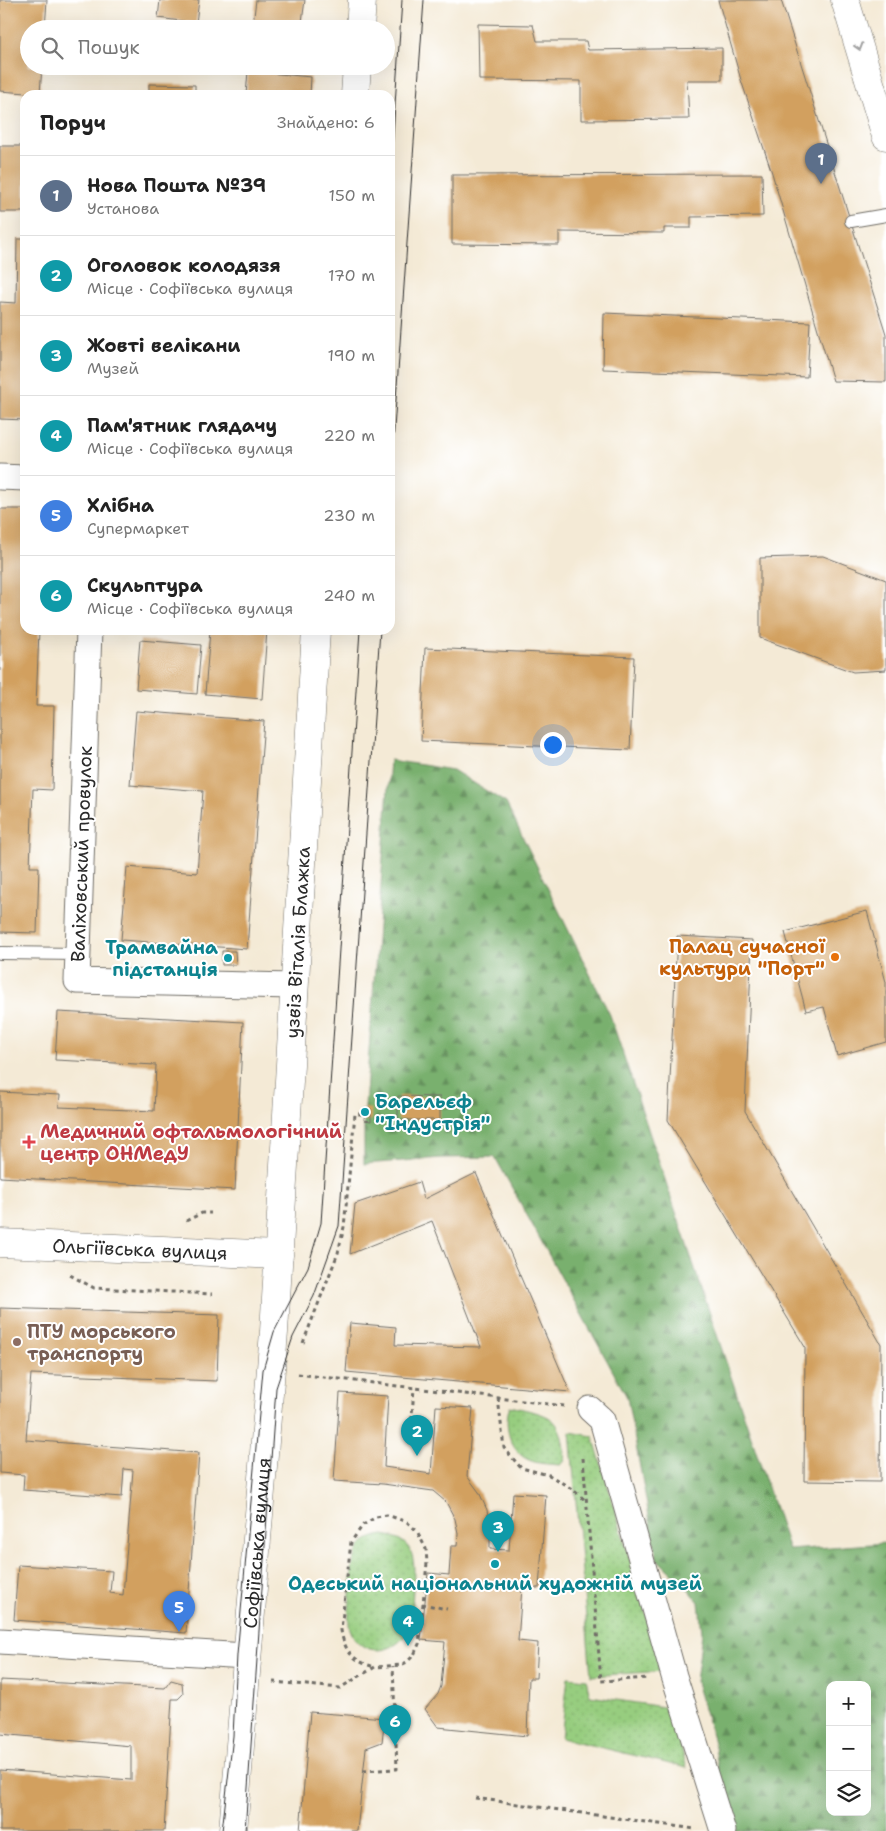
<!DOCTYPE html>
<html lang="uk">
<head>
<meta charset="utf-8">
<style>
	:root { --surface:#fff; --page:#f2f2f2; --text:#222; --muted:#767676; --line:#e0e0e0; --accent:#c8321e }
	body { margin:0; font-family:"Shantell Sans",sans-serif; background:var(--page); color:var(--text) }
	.controls { position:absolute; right:15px; bottom:15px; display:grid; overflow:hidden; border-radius:10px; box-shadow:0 5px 20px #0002 }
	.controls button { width:45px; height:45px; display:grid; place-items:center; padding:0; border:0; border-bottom:1px solid var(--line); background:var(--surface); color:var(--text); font:25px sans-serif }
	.you { position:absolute; left:552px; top:744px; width:18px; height:18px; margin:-12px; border:4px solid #fff; border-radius:50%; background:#1a73e8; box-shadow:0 0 0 8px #1a73e833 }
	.badge { display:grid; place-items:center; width:32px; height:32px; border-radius:50%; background:var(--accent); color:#fff; font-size:16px; font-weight:700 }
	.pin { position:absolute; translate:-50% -41px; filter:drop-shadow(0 1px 2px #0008) }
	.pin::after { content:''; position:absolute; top:26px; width:18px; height:15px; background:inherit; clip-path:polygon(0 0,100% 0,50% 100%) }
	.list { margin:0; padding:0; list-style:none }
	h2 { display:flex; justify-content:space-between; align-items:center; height:65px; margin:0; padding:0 20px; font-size:21px }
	h2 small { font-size:16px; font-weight:400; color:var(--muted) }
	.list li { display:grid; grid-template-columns:32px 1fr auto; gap:15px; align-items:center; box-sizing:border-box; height:80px; padding:0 20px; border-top:1px solid var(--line) }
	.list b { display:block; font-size:19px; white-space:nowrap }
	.list p { margin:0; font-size:16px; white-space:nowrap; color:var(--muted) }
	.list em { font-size:16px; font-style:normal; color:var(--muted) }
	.icon { flex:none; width:28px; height:28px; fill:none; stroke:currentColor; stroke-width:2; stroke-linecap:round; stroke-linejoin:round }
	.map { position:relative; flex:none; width:886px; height:1831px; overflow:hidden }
	.search { position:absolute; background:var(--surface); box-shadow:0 5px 20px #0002; left:20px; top:20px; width:375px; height:55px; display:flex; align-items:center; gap:12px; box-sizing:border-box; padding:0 18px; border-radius:28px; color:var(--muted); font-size:19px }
	.panel { position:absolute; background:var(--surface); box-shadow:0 5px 20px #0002; left:20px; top:90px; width:375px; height:545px; border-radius:15px }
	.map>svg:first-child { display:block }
</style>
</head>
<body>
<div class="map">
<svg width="886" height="1831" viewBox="0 0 886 1831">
	<defs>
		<pattern id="grass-dots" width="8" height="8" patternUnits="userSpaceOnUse" patternTransform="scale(1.25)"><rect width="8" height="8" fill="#97cd7f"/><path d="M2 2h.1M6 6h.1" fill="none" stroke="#82b06e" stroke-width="1.8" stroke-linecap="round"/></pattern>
		<pattern id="forest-firs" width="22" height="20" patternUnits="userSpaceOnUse" patternTransform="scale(1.25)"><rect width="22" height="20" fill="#79b06e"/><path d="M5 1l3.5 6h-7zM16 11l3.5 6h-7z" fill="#638f5b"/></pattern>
	</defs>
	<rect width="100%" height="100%" fill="#fff"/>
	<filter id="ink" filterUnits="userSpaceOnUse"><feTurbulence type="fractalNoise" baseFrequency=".02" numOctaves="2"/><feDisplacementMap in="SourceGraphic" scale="10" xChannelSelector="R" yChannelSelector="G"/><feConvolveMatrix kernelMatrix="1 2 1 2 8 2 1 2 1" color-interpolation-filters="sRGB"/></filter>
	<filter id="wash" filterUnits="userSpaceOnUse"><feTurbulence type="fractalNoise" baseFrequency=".0096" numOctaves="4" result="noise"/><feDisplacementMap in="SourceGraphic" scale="20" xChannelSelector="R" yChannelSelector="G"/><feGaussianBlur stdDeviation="1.12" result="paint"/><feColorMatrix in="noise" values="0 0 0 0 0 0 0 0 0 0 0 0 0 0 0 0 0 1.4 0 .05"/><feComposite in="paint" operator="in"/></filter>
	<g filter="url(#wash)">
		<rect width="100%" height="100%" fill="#f4ead6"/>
		<path fill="url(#grass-dots)" stroke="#617c55" d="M510 1406C552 1416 562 1414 565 1461L560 1465C550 1464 537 1464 529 1460 509 1452 503 1423 510 1406Z
			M570 1432 593 1436 663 1671 591 1676Z
			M384 1535C417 1540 415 1562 413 1589 412 1603 412 1616 409 1629 397 1655 360 1659 350 1629 347 1618 350 1605 350 1594 352 1568 351 1538 384 1535Z
			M568 1677 586 1679 590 1696 670 1708 687 1768 561 1738Z"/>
		<path fill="url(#forest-firs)" stroke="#526e4c" fill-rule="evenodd" d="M390 760 453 770 506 803 610 1015 789 1550 886 1543V1831H732L721 1791 715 1746 696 1682 702 1633 699 1602 691 1592 657 1559 627 1397 495 1157 442 1158 364 1164V1120ZM830 1685H867V1812H830Z"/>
		<g id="blocks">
			<path fill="#d2a05f" d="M0 0H47L45 29H29V66H42L40 94 0 91Z
				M160 0H199L196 23 158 18Z
				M256 0H305L301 29 253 24Z
				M718 0H781L886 334V382L833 381 772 173 741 80Z
				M478 24 533 25 537 41H586L588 50 722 48V80H687L689 119 581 120V81L479 80Z
				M248 71 311 77 310 95H246Z
				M149 84 195 85V95H149Z
				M0 146H25V212H0Z
				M762 174 763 216 691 217V228H664V233L559 232V245L452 244V175Z
				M17 239H25V420L0 419V302L16 303Z
				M604 313 810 322 807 377 603 369Z
				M0 509H25V630H39L36 706H54L52 790 33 789 30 867H39L37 933 0 932Z
				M823 556 886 580V670L853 672 760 638V558Z
				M210 630H267L262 699 205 694Z
				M140 640 201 645 197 694 136 689Z
				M425 648 634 657 630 750 421 741Z
				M136 711 264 721 247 949 121 940 127 867 197 873 203 791 130 785Z
				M867 911 886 982V1042L837 1056 824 1007 806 1011 785 932Z
				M677 936 752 940 745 1111 881 1344 880 1482 804 1481 805 1347 668 1120Z
				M222 951H235L236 965H222Z
				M58 1012 243 1022 235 1190 0 1177V1092L60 1095 59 1107 154 1111 156 1065 55 1060Z
				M398 1096 440 1097V1120H398Z
				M365 1108 371 1109V1121L364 1120Z
				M476 1173 570 1392 346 1372 350 1323 396 1327 395 1345 481 1347 432 1221 350 1254 355 1204 419 1182 424 1199Z
				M0 1308 219 1315 217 1381 31 1374 26 1440 199 1453 186 1633 14 1620 18 1565 112 1571 110 1593 123 1595 133 1470 124 1469 122 1497 23 1490 24 1475 0 1473Z
				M340 1393 388 1396 384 1467 431 1474 436 1406 473 1408 467 1476 479 1492 487 1510 490 1527V1549L509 1550 513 1493 546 1495 539 1588 522 1587 518 1641 538 1643 536 1678H529L527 1736 438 1727 425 1709 438 1694 441 1686 445 1642 421 1640 428 1573 449 1575 451 1546H457L458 1533 455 1519 446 1502 433 1491 383 1484 334 1481Z
				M0 1680 165 1688 171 1680 182 1683 183 1694 178 1699H172L164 1831H0V1770L131 1780V1746L0 1734Z
				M310 1712 385 1718 382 1742 366 1748 357 1831H300Z"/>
		</g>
	</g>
	<g filter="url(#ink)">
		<use href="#blocks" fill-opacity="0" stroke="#716e67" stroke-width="1"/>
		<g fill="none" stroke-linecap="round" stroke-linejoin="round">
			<defs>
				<path id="lane" d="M851 221 886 215
					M0 953 78 954"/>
				<path id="street" d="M0 477 25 478
					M89 630 77 981 293 986
					M590 1409 602 1420 674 1676 723 1831
					M0 1641 246 1656"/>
				<g id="secondary">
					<path d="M845 0 886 136"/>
					<path d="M360 29 362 0"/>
					<path d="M355 95 357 66"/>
					<path id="s1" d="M0 1243 279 1255"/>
					<path id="s2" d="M233 1831 274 1332 316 630"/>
				</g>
			</defs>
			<use href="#lane" stroke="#716e67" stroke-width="14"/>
			<use href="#street" stroke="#716e67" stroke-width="27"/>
			<use href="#secondary" stroke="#716e67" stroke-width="29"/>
			<path stroke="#716e67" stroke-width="3" stroke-dasharray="4 4" stroke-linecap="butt" d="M186 1221 202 1213H211
				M70 1275 94 1288 212 1294
				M303 1343 338 1253 344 1227 355 1114H365
				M298 1374 565 1406
				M498 1398 504 1448 521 1468 549 1475 572 1489 585 1500
				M410 1444 414 1388
				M583 1458 601 1681 648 1678
				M422 1604 447 1609
				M273 1682 340 1688 375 1667 401 1665 407 1662 414 1655 419 1644 427 1563 426 1549 417 1531 407 1522 387 1515 376 1517 363 1525 351 1542 341 1630C344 1651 354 1662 375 1667
				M363 1771 397 1769 393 1666
				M475 1798 695 1829"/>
			<use href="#lane" stroke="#fff" stroke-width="12"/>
			<use href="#street" stroke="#fff" stroke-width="25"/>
			<use href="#secondary" stroke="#fff" stroke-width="28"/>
			<path stroke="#2b2b2b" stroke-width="1" d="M390 180 402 0
				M390 486 424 0
				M222 1831 233 1736 237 1655 263 1370 274 1332 308 1267 321 1223 360 630
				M245 1831 276 1388 293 1337 314 1296 339 1226 380 630"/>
		</g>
		<defs><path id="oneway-chevron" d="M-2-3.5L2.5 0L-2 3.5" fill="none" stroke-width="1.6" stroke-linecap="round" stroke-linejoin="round" transform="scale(1.25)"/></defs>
		<use stroke="#a0a0a0" href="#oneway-chevron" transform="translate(859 47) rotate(73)"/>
	</g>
	<circle fill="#e8710a" stroke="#fff" stroke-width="2" cx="835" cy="957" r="5"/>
	<g fill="#0f9aa8" stroke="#fff" stroke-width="2">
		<circle cx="228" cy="958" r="5"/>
		<circle cx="365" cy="1112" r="5"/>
		<circle cx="495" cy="1564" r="5"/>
	</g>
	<path fill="#e0444e" stroke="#fff" stroke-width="2" d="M26.5 1134.5h5v5h5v5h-5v5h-5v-5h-5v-5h5z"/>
	<circle fill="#8d6e63" stroke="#fff" stroke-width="2" cx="17" cy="1342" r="5"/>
	<g text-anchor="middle" stroke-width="4" stroke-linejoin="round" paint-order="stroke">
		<g font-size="19" fill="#2b2b2b" stroke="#fff">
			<text transform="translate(81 854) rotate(-88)" y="7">Валіховський провулок</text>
			<text dy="7" stroke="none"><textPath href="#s2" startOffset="891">узвіз Віталія Блажка</textPath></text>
			<text dy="7" stroke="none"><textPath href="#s1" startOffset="140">Ольгіївська вулиця</textPath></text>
			<text dy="7" stroke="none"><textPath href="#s2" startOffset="289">Софіївська вулиця</textPath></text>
		</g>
		<g font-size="19" font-weight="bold" fill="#c56008" stroke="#fff" text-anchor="end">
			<text x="825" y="953">Палац сучасної<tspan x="825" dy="22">культури "Порт"</tspan></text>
		</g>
		<g font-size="19" font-weight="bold" fill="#0d838f" stroke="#fff" text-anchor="end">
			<text x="218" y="954">Трамвайна<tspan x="218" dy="22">підстанція</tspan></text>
			<text x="375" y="1108" text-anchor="start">Барельєф<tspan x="375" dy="22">"Індустрія"</tspan></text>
			<text x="495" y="1590" text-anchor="middle">Одеський національний художній музей</text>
		</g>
		<g font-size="19" font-weight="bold" fill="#be3a42" stroke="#fff" text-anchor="start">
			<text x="40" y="1138">Медичний офтальмологічний<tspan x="40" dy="22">центр ОНМедУ</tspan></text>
		</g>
		<g font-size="19" font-weight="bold" fill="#785e54" stroke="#fff" text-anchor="start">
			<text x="27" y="1338">ПТУ морського<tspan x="27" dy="22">транспорту</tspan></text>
		</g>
	</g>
</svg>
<div class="controls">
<button>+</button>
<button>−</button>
<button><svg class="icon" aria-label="layers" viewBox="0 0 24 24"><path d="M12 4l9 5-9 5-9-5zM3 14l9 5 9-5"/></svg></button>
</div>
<div class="you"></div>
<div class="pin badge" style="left:821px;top:184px;background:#5c6f8a">1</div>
<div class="pin badge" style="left:417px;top:1456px;background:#0f9aa8">2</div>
<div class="pin badge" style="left:498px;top:1552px;background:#0f9aa8">3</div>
<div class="pin badge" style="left:408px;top:1646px;background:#0f9aa8">4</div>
<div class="pin badge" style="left:179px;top:1632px;background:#3f7fe0">5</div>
<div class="pin badge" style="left:395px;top:1746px;background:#0f9aa8">6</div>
<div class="search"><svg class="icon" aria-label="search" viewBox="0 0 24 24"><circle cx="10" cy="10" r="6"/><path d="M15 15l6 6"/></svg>Пошук</div>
<section class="panel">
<h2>Поруч<small>Знайдено: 6</small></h2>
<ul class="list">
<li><span class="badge" style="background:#5c6f8a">1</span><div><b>Нова Пошта №39</b><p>Установа</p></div><em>150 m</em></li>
<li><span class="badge" style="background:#0f9aa8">2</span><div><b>Оголовок колодязя</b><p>Місце · Софіївська вулиця</p></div><em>170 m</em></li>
<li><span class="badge" style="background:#0f9aa8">3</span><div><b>Жовті велікани</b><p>Музей</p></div><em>190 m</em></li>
<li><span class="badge" style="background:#0f9aa8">4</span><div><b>Пам'ятник глядачу</b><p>Місце · Софіївська вулиця</p></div><em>220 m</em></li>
<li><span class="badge" style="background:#3f7fe0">5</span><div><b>Хлібна</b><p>Супермаркет</p></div><em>230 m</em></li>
<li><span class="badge" style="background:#0f9aa8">6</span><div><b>Скульптура</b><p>Місце · Софіївська вулиця</p></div><em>240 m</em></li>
</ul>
</section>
</div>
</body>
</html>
